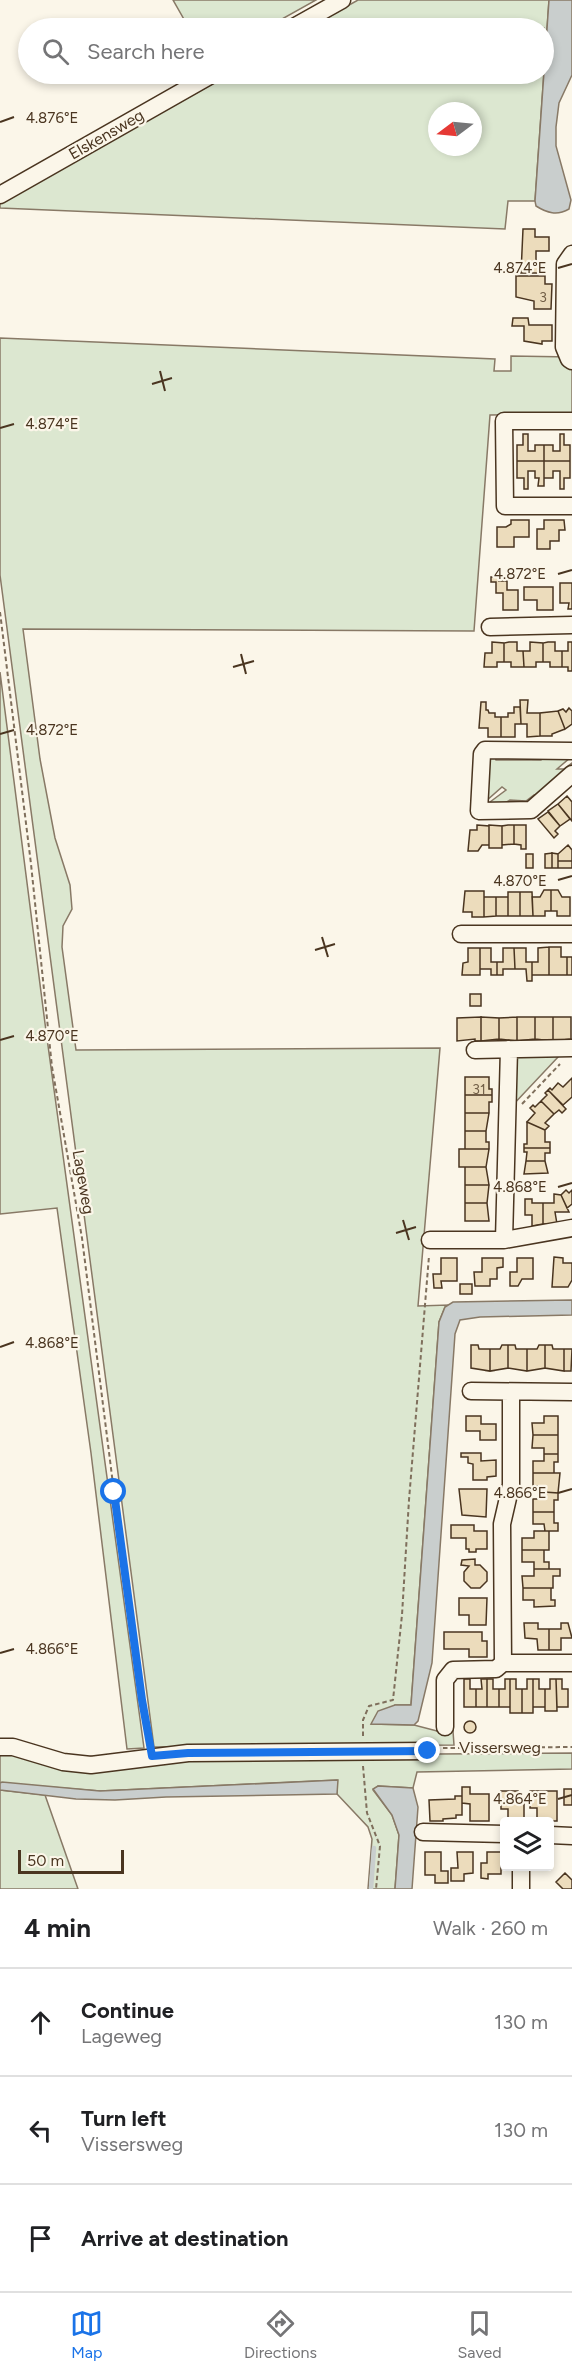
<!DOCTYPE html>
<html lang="en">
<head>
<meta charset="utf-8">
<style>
	:root { --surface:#fff; --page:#f6f6f6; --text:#202124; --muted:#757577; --line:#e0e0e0; --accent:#1a73e8 }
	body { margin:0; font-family:Figtree,sans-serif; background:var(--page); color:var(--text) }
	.controls { position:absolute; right:18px; bottom:18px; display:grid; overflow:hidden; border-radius:6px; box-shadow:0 3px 9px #0003 }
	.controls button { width:54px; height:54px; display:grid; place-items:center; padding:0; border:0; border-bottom:2px solid var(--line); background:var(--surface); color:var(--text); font:30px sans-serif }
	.compass { position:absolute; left:428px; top:102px; width:54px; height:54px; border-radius:50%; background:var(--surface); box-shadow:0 3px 9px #0003; rotate:254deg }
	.scale { position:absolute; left:18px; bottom:15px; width:106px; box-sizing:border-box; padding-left:6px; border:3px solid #4a3520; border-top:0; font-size:16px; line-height:21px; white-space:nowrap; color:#4a3520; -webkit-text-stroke:4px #fbf6e9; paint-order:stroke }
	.stop { position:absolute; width:18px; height:18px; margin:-14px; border:4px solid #1a73e8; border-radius:50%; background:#fff }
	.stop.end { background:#1a73e8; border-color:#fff; box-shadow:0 2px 6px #0008 }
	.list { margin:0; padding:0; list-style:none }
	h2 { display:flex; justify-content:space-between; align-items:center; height:78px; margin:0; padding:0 24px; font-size:26px }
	h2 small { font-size:20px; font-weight:400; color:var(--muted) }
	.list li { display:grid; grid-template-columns:39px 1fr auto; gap:18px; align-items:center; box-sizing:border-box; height:108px; padding:0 24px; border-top:2px solid var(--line) }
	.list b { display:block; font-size:22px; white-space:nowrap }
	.list p { margin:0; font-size:20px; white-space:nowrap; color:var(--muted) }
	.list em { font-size:20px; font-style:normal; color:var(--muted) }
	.icon { flex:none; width:33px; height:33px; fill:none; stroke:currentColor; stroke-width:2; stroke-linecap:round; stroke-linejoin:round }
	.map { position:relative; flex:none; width:572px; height:1889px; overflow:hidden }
	.search { position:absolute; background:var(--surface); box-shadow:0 3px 9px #0003; left:18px; right:18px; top:18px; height:66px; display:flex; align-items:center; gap:15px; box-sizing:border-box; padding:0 21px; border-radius:33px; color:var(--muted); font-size:22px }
	.sheet { height:402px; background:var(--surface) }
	nav { display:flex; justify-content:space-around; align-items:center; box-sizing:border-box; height:84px; border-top:2px solid var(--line); background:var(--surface); font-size:16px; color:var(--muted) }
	nav a { display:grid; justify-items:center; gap:3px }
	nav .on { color:var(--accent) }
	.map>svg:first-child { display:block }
</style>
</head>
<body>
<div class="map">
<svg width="572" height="1889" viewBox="0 0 572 1889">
	<rect width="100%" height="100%" fill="#fbf6e9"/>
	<path fill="#dce7d0" stroke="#887966" stroke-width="1.5" fill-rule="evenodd" d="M173 0H316L266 28H189Z
		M358 0H549L535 201H508L505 229 0 208V203L230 74H544V28H308ZM437 111H473V147H437Z
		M0 338 495 359 494 371H511V356L572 357V414L490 415 474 631 23 629 40 759 55 838 70 885 72 909 63 926 62 947 76 1050 440 1048 418 1306 448 1305 445 1307 439 1322 411 1705H395L372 1724 414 1725 437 1731H453L454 1745 154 1747 0 575Z
		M0 672 46 1031 144 1748 127 1749 91 1453 57 1208 0 1214Z
		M495 756 496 760H541L544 756 571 757 557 769H564L572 763V769L540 794 534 795 526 801 510 800 498 807 486 805 506 790 502 787 486 801 487 760Z
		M559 1056 511 1107 514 1057Z
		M0 1752 31 1757 572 1753V1769L417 1772 413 1788 378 1786 373 1790 392 1815 399 1835 395 1889H368L372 1839 368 1827 337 1794V1780L100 1791 0 1783Z
		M0 1790 45 1795 78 1889H0Z"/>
	<path fill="#c9cecd" stroke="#887966" stroke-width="1.5" d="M549 0H572V75L559 103 556 127V146L571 200 569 209C557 216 547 213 536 206L535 201Z
		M572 1300V1315L480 1317 460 1320 455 1334 432 1663 418 1721 414 1725 371 1724 378 1711 395 1705H411L439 1322 445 1307 453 1302Z
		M338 1780 337 1794 166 1797 115 1800 76 1799 0 1790V1783L2 1782 100 1791Z
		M378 1786 413 1788 418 1807 412 1889H395L399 1835 392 1815 373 1789Z"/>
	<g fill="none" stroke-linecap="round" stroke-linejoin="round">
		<path stroke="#c9cecd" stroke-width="4.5" d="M371 1889 374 1848"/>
	</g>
	<path fill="#ecdcbc" stroke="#4a3520" stroke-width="1.5" d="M523 229H535V237H549V251H536V263H544V273H521Z
		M516 276H545V284H552L551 309H534V301L516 297Z
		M513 318H528L529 325H552V341H542V344L524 341V326H512Z
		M523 434H528V451H535V445H544V461H517V445H523Z
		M560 434H564V445H570V461H544V445H553V451H560Z
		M517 461H544V486H538L539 478H535V471H528V489H524V478H517Z
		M544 461H570V478H564V489H560V471H553V478H544Z
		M511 520H529V537H514V547H497V527H506L511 524Z
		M544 520H564L565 530H559V541H550V549H537V529H544Z
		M491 577H499V581H507V590H518V610H503V593H496V582H491Z
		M560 583H572V609H568L569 603H560Z
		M524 587H553V610H537V600H524Z
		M492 642 504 643V662H497V667H484L485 653H492Z
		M509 642H517V651H523L524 667H511V662H504V643Z
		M530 642 543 643V662H536V667H524L523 651H530Z
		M548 642H555V651H562V667H550V662H543V643Z
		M568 642H572V671H568V667H562V651H568Z
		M520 700H528L527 713H540V736L527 737V724H521Z
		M481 702H486V710H488L489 713H495V717H501V737H488V728H479Z
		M514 707H520L521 724H515V737H501V717H508V713H514Z
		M569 708 572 711V724L565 729 558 711 563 709 566 712Z
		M558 711 565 729 552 734V736H540V713Z
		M567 796 572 802V821L558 804Z
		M558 804 570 819 560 826 548 811Z
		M548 812 560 826 555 831 558 834 554 838 538 819Z
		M477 825 489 826V848V845H482L478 851H468L470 830H477Z
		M489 825 502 826V848H489Z
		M508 825H514V844L502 845V848V826Z
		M514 825H526V849H521V845L514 844Z
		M568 845 572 850V861H558V854Z
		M552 853V868H545V854Z
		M552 853 558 854V868H552Z
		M526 854H533V868H526Z
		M558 861H572V868H558Z
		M544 890H551V911H545V916H533L532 897H540Z
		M551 890H558L562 897H570V916H557V911H551Z
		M465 891H484V917H472V912H463Z
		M508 892H520V916H508Z
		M520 892H532L533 916H520Z
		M484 897H496V916L484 917Z
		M496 897H508V916H496Z
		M549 947H561V957H567V975H549Z
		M549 947V975H532V962H538V948Z
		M468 948H480V975H462L463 963 468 962Z
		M480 948H491V962H497V975H491V969H480Z
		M503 948H514L515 969H503V975H497V962H503Z
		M514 948H526V962H532V981H527L526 969H515Z
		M567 957H572V975H567Z
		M470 994H481V1006H470Z
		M481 1017 499 1018V1039L481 1041Z
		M481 1017V1041H475V1039L457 1041V1018Z
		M517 1017V1041L499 1039V1018Z
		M517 1017H535V1039L517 1041Z
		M535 1017H553V1041L535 1039Z
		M553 1017H571V1039L553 1041Z
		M465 1077H489V1089H492V1095H465Z
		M572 1078V1097L563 1105 548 1090 550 1088 552 1090 558 1083 563 1087Z
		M548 1090 566 1109 562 1113 559 1110 554 1114 541 1101 547 1095 545 1093Z
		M465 1095H492V1102H489V1113H465Z
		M541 1101 554 1114 545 1123 549 1126 545 1130 527 1122 535 1113 530 1108 533 1105 535 1107Z
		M465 1113H489L486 1131H465Z
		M527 1122 545 1130V1142H550V1148H524V1144H527Z
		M465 1131H486V1142H489V1149H465Z
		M524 1148H550V1153H545V1161H526L527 1152H524Z
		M459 1149H489L486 1167H459Z
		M526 1161H545L548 1173 524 1174Z
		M465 1167H486L489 1185H465Z
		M465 1185H489L487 1203H465Z
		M566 1190 569 1193 572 1190V1204L567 1208 561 1195Z
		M554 1194 561 1195 569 1212H555L557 1224H543V1203H554Z
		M525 1199H532V1203H543V1224L532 1226V1215H525Z
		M465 1203H487L489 1221H465Z
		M554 1257 563 1258V1263H572V1280L568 1287H552Z
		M441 1258H457V1281H441L442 1288H434L433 1274H441Z
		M482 1258H503V1267L497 1268V1279H490V1286H475L474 1272H482Z
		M517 1258H533V1279H522L518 1286H510V1272H517Z
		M460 1284H472V1294H460Z
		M471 1345H478L479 1349H490V1371L471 1368Z
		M502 1345H508V1368L490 1371V1349H500Z
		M508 1345H515L516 1349H527V1371L508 1368Z
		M539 1345H545V1368L527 1371V1349H537Z
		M545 1345H552L553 1349H564V1371L545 1368Z
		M564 1349H572L571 1371H564Z
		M466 1416H481V1424H496V1440H480V1431H466Z
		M544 1416H558V1435H533L532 1423H544Z
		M533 1435H558V1454H544V1448H532Z
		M461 1453H481V1461L496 1460V1476L487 1477V1480H473V1464L468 1463V1457H461Z
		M544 1454H558V1462H554V1473H533V1461H544Z
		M533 1473H560L558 1493 544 1492V1486H533Z
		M459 1489H487L486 1517 462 1515Z
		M544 1492 558 1493V1500H554V1512H533V1499H545Z
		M533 1512H554V1523H558V1531H545L544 1524H533Z
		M451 1525H474V1531H487V1549H476V1552H469V1549H466V1538H451Z
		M534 1531H549V1550H522V1538H534Z
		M522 1550H544V1562H549V1569H560H534V1562H522Z
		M475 1559V1565H480L487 1572V1581L480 1588H471L464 1581V1572L469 1566 461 1565 462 1560Z
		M534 1569H560V1576H553V1588H523L522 1576H534Z
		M523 1588H551V1600H555V1606L534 1607V1600H523Z
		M459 1598H487L486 1625H469V1615H459Z
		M524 1623H538V1629H549V1650H538L537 1639 525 1638Z
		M561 1623H568L572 1638H561V1650H549V1629H561Z
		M444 1632H482V1641H487V1657H469V1649H444Z
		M464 1679H470V1689H476V1707H464Z
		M481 1679H487V1707H476V1689H482Z
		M487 1679H493V1689H499V1707H487Z
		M505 1679H510V1713V1707H499V1689H505Z
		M510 1679H516V1689H522V1713H510Z
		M527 1679H533V1713H522V1689H527Z
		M533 1679H539V1689H545V1707H533Z
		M550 1679H556L557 1711H545V1689H550Z
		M556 1679H562V1689H568V1707H557Z
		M464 1727a6 6 0 1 1 12 0a6 6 0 1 1-12 0Z
		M462 1787H470V1794H489V1821H470V1804L462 1803Z
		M564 1789H572V1805H564Z
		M501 1791H518V1801H524V1821H508V1809H501Z
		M530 1791H557V1821H537V1808H530Z
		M455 1796H462V1815H456V1818L443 1819V1821H430L429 1800 455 1799Z
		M425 1852H441V1871H448V1883H435V1875H425Z
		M457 1852H473V1873L464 1874V1881H451V1868H458Z
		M487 1852H501V1855H504V1864H501V1874H488V1879L481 1878V1863H487Z
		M565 1873 572 1880V1889H563L556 1882Z"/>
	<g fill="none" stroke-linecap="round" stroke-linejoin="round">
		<defs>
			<path id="minor" d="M292 28 342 0
				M0 195 213 74
				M572 254 565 264 564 347 569 359 572 361
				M572 421H504L505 506H572
				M490 627 572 625
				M572 751 485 750 482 754 479 811 531 810 572 774
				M461 934H572
				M475 1050 572 1048
				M430 1240H504L572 1228
				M504 1240 509 1049
				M471 1391 572 1392
				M503 1663H572
				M445 1727V1680L453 1670 496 1669 503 1663 502 1524 511 1485V1392
				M0 1747H13L63 1762 91 1765 188 1753 428 1751
				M423 1832 504 1834
				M550 1835 572 1836
				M521 1866V1889"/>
		</defs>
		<use href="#minor" stroke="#4a3520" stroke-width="19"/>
		<path stroke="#7f6f5c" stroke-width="2" stroke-dasharray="4.5 3" stroke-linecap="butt" d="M0 612 31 864 52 1067 82 1238 114 1492 149 1742
			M522 1104 560 1064
			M363 1736V1720L369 1706 393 1700 402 1615 409 1500 429 1256
			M443 1748 572 1747
			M363 1766 367 1813 380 1846 376 1889"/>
		<use href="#minor" stroke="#fbf6e9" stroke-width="16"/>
	</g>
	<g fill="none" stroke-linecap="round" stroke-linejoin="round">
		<path stroke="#1a73e8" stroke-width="8" d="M114 1492 142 1700 152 1756 188 1753 428 1751"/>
	</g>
	<path fill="none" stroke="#4a3520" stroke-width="2" d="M0 122 14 117M558 268 572 264M160 371 165 391M152 384 172 378M0 428 14 424M558 574 572 570M241 654 246 674M233 667 254 661M0 734 14 730M558 880 572 876M322 937 328 957M315 950 335 944M0 1040 14 1036M558 1187 572 1183M403 1220 409 1240M396 1233 416 1227M0 1347 14 1342M558 1493 572 1489M0 1653 14 1649M558 1799 572 1795"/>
	<g text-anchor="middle" stroke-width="4.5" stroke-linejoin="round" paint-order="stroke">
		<g font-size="14" fill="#725f47">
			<text x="543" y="302">3</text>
			<text x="479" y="1094">31</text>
		</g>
		<g font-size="16" fill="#4a3520" stroke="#fbf6e9">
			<text transform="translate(106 134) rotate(-30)" y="6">Elskensweg</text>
			<text transform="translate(84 1182) rotate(80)" y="6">Lageweg</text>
			<text x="500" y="1753">Vissersweg</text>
		</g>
	</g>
	<g font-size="15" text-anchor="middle" fill="#4a3520" stroke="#fbf6e9" stroke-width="4.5" stroke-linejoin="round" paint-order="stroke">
		<text x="52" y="123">4.876°E</text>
		<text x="520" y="273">4.874°E</text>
		<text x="52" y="429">4.874°E</text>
		<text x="520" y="579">4.872°E</text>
		<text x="52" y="735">4.872°E</text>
		<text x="520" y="886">4.870°E</text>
		<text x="52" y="1041">4.870°E</text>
		<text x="520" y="1192">4.868°E</text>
		<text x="52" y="1348">4.868°E</text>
		<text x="520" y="1498">4.866°E</text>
		<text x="52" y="1654">4.866°E</text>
		<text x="520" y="1804">4.864°E</text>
	</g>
</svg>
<div class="controls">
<button><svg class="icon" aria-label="layers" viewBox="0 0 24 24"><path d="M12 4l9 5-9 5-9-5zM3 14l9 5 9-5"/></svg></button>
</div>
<svg class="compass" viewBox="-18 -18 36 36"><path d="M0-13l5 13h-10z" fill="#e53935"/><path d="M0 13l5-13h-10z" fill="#757577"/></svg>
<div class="scale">50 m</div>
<div class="stop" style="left:114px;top:1492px"></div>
<div class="stop end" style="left:428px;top:1751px"></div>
<div class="search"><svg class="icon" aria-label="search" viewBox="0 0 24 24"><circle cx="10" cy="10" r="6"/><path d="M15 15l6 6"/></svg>Search here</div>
</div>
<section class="sheet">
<h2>4 min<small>Walk · 260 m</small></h2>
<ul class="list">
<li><svg class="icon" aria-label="ahead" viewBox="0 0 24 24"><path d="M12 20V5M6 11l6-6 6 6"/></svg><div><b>Continue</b><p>Lageweg</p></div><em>130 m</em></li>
<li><svg class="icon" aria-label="left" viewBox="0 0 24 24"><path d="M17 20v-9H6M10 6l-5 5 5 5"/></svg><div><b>Turn left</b><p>Vissersweg</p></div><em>130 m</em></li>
<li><svg class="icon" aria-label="arrive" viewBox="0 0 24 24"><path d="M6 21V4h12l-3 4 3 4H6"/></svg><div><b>Arrive at destination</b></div></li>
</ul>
</section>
<nav>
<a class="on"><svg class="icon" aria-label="map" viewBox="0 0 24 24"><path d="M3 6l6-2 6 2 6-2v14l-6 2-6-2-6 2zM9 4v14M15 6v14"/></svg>Map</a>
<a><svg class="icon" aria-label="directions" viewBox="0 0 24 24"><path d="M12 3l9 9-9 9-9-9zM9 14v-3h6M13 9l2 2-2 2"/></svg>Directions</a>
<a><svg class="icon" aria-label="saved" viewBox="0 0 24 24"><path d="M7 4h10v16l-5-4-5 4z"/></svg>Saved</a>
</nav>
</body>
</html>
